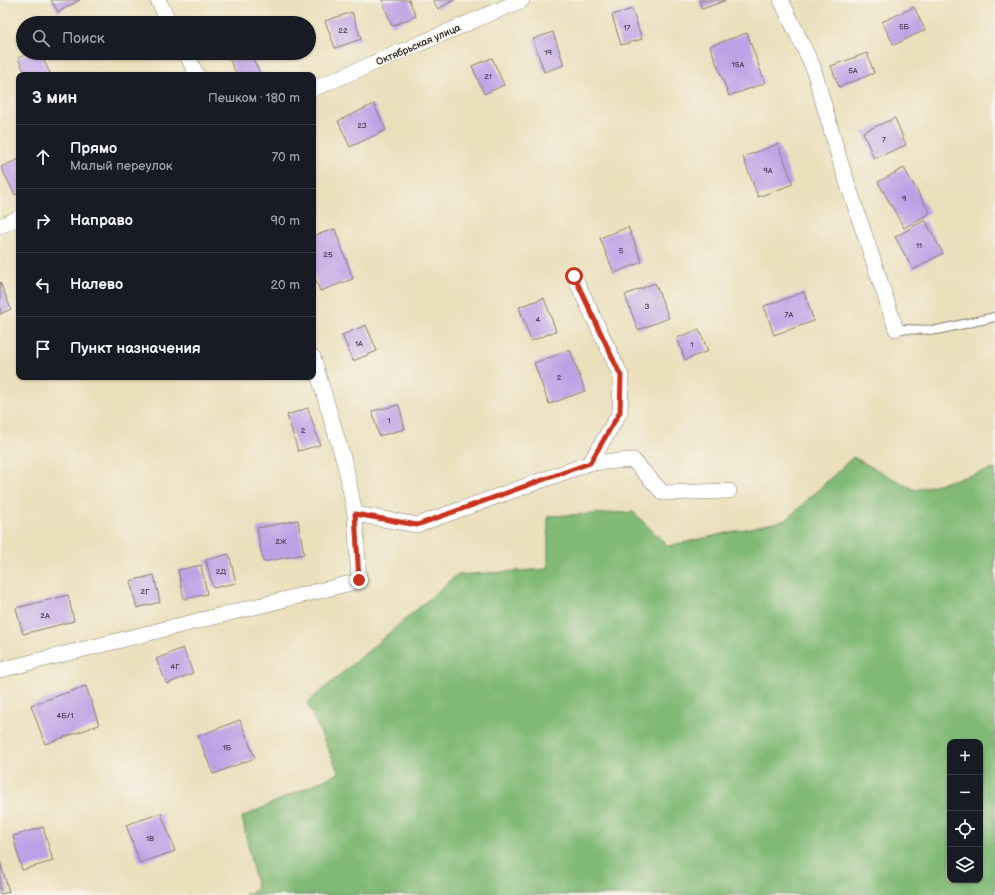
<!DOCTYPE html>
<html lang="ru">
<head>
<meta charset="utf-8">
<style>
	:root { --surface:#171b24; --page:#20242c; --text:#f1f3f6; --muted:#9ea1a6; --line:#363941 }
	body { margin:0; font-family:"Balsamiq Sans",sans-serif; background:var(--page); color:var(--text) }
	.controls { position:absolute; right:12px; bottom:12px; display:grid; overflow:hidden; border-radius:8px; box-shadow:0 1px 3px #0004 }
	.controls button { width:36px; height:36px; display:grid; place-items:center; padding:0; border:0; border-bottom:1px solid var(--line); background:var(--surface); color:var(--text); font:20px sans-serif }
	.stop { position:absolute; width:12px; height:12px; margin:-9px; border:3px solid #c8321e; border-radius:50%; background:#fff }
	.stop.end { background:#c8321e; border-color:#fff; box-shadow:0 1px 4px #0008 }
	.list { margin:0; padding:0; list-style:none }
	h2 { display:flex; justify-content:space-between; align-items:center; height:52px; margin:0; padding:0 16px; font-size:17px }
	h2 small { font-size:13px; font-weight:400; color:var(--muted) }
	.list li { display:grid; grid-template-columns:26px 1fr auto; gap:12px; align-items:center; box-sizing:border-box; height:64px; padding:0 16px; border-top:1px solid var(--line) }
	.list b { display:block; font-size:15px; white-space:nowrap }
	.list p { margin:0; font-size:13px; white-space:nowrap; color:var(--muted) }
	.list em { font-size:13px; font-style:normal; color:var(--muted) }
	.icon { flex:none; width:22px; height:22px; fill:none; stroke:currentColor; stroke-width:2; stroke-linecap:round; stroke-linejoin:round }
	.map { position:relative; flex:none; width:995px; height:895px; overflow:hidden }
	.search { position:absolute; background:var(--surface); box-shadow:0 1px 3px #0004; left:16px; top:16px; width:300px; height:44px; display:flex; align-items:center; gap:10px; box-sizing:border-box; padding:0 14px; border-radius:22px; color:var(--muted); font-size:15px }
	.panel { position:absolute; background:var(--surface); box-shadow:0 1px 3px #0004; left:16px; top:72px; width:300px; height:308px; border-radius:8px }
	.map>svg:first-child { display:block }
</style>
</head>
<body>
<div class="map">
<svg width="995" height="895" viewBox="0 0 995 895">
	<rect width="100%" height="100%" fill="#f7f3e8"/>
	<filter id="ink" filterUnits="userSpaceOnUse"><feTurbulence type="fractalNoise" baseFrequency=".025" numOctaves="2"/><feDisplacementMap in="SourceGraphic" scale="8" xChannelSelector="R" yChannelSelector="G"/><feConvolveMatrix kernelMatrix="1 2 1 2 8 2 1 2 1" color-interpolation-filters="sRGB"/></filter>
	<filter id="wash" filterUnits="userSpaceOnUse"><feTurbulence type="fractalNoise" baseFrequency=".012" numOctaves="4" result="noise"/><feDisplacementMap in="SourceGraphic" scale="16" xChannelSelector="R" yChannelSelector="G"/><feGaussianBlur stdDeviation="0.9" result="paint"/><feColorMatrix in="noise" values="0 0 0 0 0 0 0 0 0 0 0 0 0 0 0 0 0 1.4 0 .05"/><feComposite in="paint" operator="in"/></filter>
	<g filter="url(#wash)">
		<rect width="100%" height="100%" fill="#ebdfbc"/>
		<path fill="#81b976" stroke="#4e6a49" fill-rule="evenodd" d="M853 457 915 490 995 469V895H245L257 889 242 817 339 773 307 703 457 575 548 569V516L633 512 668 546 786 520ZM950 742H980V880H950Z"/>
		<g id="blocks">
			<path fill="#bea0e6" d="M51 0H80L58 12Z
				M382 0H409L416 16 392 26Z
				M433 0H454L438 9Z
				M699 0H727L702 9Z
				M914 7 925 30 894 45 882 22Z
				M632 9 642 39 621 45 612 15Z
				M352 12 361 39 335 48 325 21Z
				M553 32 564 65 544 72 533 39Z
				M747 33 765 83 729 96 710 46Z
				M29 53H40L51 75H26L18 58Z
				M240 53H250L261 75H237L229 58Z
				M867 53 874 73 839 87 831 66Z
				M492 58 504 85 484 94 472 66Z
				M374 104 386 130 350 147 338 121Z
				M895 118 906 145 874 159 863 132Z
				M778 144 793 184 758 197 743 157Z
				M19 159V193L15 195 1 167Z
				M904 168 930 213 904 228 878 182Z
				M925 220 943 253 913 270 895 237Z
				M628 227 642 262 614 273 600 238Z
				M335 229 353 279 320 291 313 272V236Z
				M0 282 11 309 0 314Z
				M655 283 669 318 638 330 625 295Z
				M804 292 814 321 774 335 764 306Z
				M544 298 556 331 531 341 519 307Z
				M366 325 377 351 353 361 342 335Z
				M699 329 708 351 685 360 677 338Z
				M570 350 585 391 549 404 534 363Z
				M399 405 405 429 379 436 372 411Z
				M308 408 320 445 298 451 287 415Z
				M298 520 304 554 263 562 257 528Z
				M229 554 236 583 213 588 206 560Z
				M201 565 207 594 184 599 178 570Z
				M154 575 160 602 137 608 130 581Z
				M68 595 74 621 23 634 16 608Z
				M183 648 193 673 167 684 156 659Z
				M86 686 99 725 45 744 31 705Z
				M240 720 255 758 213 774 198 736Z
				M161 813 175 851 140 863 126 825Z
				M43 827 53 861 22 870 13 836Z
				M0 861 9 892 0 894Z"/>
		</g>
	</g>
	<g filter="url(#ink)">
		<use href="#blocks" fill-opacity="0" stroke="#847e6c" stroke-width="1"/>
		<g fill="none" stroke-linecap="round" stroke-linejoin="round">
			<defs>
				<path id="service" d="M896 329 937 330 995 317"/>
				<path id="minor" d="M158 0 170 23
					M781 0 813 67 840 161 896 329
					M186 53 197 75
					M313 89 522 0
					M0 226 19 218
					M574 276 621 376 620 412 590 463
					M355 514 417 525 590 463 633 460 663 493 729 491
					M0 670 359 581 355 514 346 468 313 357"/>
			</defs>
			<use href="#service" stroke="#847e6c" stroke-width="10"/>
			<use href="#minor" stroke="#847e6c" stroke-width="16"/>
			<use href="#service" stroke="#fff" stroke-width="8"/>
			<use href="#minor" stroke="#fff" stroke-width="15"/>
		</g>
	</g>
	<g fill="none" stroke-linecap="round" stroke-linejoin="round" filter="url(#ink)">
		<path stroke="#c8321e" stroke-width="5" d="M359 580 355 514 417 525 590 463 620 412 621 376 574 276"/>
	</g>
	<g text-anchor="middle" stroke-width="3" stroke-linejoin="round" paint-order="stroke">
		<g font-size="8" fill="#443d4e">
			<text x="904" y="29">5Б</text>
			<text x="627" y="30">17</text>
			<text x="343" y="33">22</text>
			<text x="548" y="55">19</text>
			<text x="738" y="67">15А</text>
			<text x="853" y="73">5А</text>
			<text x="488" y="79">21</text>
			<text x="362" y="128">23</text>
			<text x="884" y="142">7</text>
			<text x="768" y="173">9А</text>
			<text x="904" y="201">9</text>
			<text x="919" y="248">11</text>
			<text x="621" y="253">5</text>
			<text x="328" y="257">25</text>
			<text x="647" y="309">3</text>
			<text x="789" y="317">7А</text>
			<text x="538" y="322">4</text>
			<text x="359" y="346">1А</text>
			<text x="692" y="347">1</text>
			<text x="559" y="380">2</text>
			<text x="389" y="423">1</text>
			<text x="303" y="433">2</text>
			<text x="281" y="544">2Ж</text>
			<text x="221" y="574">2Д</text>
			<text x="145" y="594">2Г</text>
			<text x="45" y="618">2А</text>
			<text x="175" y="669">4Г</text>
			<text x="65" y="718">4Б/1</text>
			<text x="227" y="750">1Б</text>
			<text x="150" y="841">1В</text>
		</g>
		<g font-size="10" fill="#1c1c1c" stroke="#f7f3e8">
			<text transform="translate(418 44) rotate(-23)" y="4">Октябрьская улица</text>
		</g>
	</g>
</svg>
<div class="controls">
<button>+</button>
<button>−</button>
<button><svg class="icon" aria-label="locate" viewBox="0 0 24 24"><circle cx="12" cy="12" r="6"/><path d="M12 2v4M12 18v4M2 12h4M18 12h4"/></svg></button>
<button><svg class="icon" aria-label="layers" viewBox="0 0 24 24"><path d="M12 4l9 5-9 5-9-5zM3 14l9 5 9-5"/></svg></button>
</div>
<div class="stop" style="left:574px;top:276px"></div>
<div class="stop end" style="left:359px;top:580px"></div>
<div class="search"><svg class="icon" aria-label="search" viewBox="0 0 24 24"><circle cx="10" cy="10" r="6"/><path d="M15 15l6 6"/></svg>Поиск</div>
<section class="panel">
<h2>3 мин<small>Пешком · 180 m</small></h2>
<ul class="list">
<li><svg class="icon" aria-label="ahead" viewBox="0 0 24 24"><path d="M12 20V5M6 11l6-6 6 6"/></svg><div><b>Прямо</b><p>Малый переулок</p></div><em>70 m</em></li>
<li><svg class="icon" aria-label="right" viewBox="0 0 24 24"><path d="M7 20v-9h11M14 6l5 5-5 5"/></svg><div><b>Направо</b></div><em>90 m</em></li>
<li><svg class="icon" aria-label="left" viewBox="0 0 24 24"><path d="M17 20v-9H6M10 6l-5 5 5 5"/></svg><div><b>Налево</b></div><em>20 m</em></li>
<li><svg class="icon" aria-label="arrive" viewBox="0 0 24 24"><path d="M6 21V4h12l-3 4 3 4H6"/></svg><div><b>Пункт назначения</b></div></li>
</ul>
</section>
</div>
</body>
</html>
